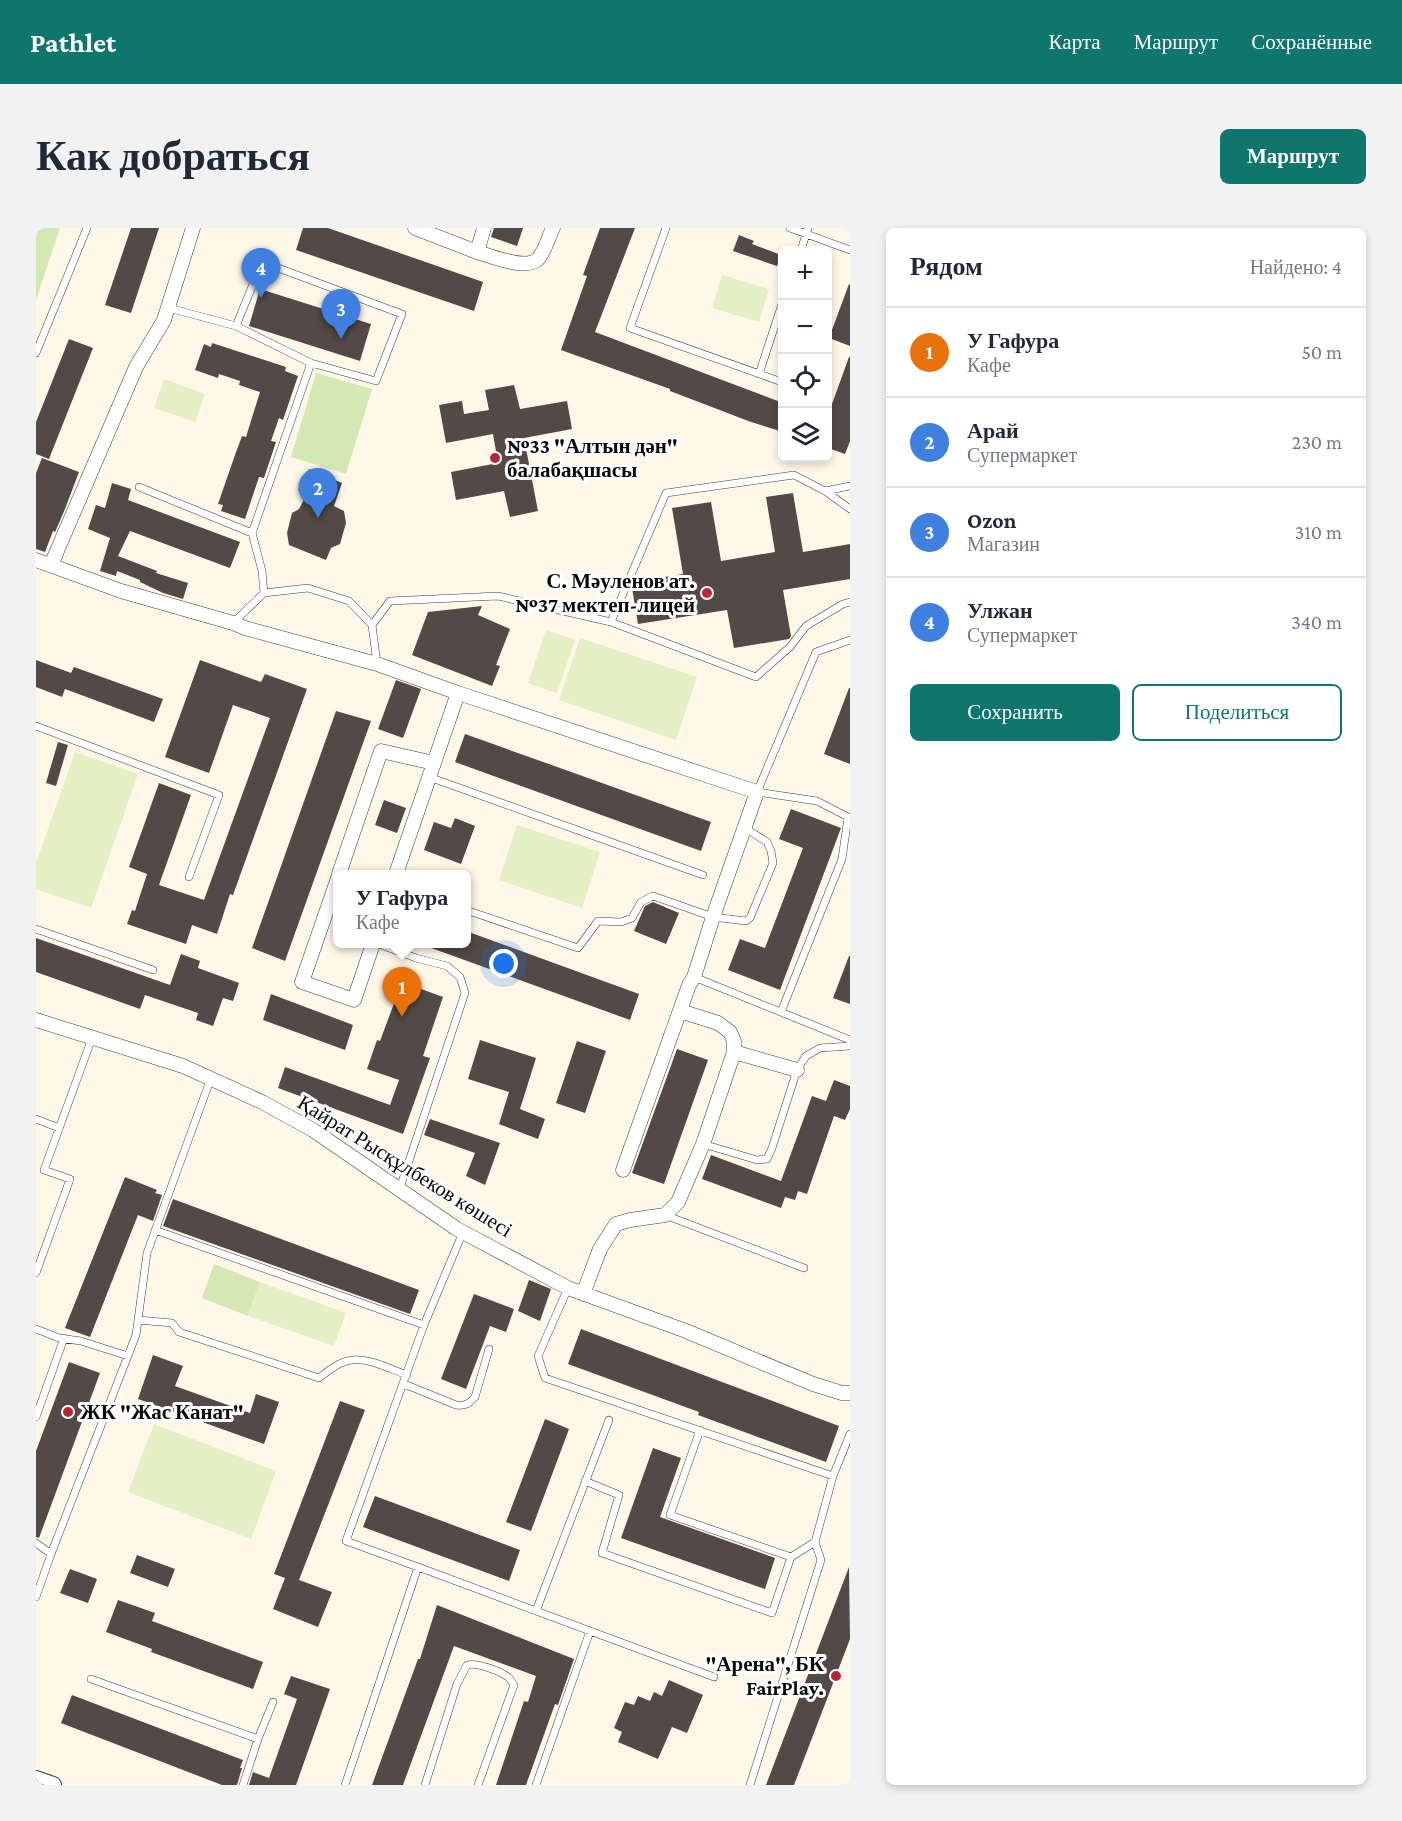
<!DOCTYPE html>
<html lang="ru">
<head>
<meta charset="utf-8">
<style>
	:root { --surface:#fff; --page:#f2f2f3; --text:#1f2937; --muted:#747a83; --line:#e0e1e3; --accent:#0f766e }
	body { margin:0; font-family:"Crimson Pro",serif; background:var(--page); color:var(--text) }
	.controls { position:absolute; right:18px; top:18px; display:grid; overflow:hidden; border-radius:9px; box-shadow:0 3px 9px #0003 }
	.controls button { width:54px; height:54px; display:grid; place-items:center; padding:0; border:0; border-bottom:2px solid var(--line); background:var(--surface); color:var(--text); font:30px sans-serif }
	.you { position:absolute; left:468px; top:736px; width:21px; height:21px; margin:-15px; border:4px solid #fff; border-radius:50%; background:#1a73e8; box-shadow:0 0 0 9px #1a73e833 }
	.badge { display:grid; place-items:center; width:39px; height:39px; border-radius:50%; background:var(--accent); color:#fff; font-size:20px; font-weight:700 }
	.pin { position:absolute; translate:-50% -50px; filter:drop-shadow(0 2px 3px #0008) }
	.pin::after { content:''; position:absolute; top:32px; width:21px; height:18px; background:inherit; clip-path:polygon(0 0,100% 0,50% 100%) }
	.popup { position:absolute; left:297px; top:642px; width:138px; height:78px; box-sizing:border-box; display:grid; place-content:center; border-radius:9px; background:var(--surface); filter:drop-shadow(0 2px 4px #0005); font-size:20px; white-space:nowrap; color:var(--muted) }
	.popup b { font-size:22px; color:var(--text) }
	.popup::after { content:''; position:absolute; left:50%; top:100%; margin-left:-12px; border:12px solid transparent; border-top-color:var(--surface) }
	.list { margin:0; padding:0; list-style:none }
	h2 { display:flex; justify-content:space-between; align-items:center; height:78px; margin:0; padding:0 24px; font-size:26px }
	h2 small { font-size:20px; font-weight:400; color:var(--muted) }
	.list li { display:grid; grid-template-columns:39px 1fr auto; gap:18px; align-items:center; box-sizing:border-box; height:90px; padding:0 24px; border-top:2px solid var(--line) }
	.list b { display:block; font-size:22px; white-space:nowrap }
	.list p { margin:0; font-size:20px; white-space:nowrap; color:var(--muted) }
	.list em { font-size:20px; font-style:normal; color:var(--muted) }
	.actions { display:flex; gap:12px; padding:18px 24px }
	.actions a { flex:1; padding:14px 0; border:2px solid var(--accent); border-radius:9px; text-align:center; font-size:21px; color:var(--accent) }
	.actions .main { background:var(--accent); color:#fff }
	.icon { flex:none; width:33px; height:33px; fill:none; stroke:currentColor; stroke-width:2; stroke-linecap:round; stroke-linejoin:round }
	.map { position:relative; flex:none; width:814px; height:1557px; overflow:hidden; border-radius:9px }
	header { display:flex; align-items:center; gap:36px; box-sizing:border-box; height:84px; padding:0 30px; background:var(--accent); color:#fff }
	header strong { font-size:28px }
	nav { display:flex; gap:33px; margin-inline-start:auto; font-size:21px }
	.intro { display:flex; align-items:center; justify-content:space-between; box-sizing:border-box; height:144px; padding:0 36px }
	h1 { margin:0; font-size:42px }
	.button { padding:15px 27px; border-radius:9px; background:var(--accent); color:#fff; font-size:21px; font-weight:700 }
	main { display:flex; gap:36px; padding:0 36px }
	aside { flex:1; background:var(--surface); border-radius:9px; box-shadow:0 3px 9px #0003 }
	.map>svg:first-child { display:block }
</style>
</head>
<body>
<header>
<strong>Pathlet</strong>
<nav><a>Карта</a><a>Маршрут</a><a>Сохранённые</a></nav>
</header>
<div class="intro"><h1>Как добраться</h1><a class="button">Маршрут</a></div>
<main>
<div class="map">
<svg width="814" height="1557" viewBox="0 0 814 1557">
	<rect width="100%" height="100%" fill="#fff8e8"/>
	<path fill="#d3e8b3" d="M0 0H24L0 72Z
		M280 145 336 161 310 246 255 229Z
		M178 1036 224 1054 212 1088 166 1070Z"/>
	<path fill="#e4efc4" d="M686 47 733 61 723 94 676 80Z
		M128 151 169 166 159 194 118 180Z
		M510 402 539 412 521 465 492 455Z
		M544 410 661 449 640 512 523 472Z
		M39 524 102 546 55 680 0 661V635Z
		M481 597 564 624 546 680 463 652Z
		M224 1054 310 1085 298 1118 212 1088Z
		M118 1196 240 1243 215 1311 92 1264Z"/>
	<path fill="#534a47" d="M95 0H123L95 85 69 77Z
		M267 0H292L447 54 438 83 260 22Z
		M458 0H487L481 18 455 9Z
		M564 0H599L559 104 747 175V204L715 194 634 163V161L525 122 551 48 547 47Z
		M703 7 718 13 716 16 745 27 741 38 697 23Z
		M813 56 814 57V118L793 110Z
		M224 61 335 96 324 133 213 98Z
		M33 111 57 120 13 231 0 226V194Z
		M176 115 250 139 249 143 262 148 247 192 243 190 235 213 240 214 228 250 223 249 209 291 185 283 187 277 182 276 199 227 206 208 210 209 224 164 203 157 204 153 183 146 182 150 159 142 168 116 175 119Z
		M813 129H814V213L809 226 792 220V187Z
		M478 157 484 181 531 173 536 201 488 210 502 283 474 289 468 263 420 272 415 244 462 235 457 206 410 215 403 177 426 173 428 186 453 182 449 162Z
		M6 230 43 244 29 281 19 304 17 303 9 324 0 321V245Z
		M273 241 306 255 298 278 308 283 310 295 304 316 295 320 290 332 253 317 251 305 256 285 263 281 271 266 262 262Z
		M76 255 95 261 92 272 204 314 194 340 94 303 82 328 121 343 120 345 152 355 147 371 127 365 104 354V352L81 343 80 348 64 343 74 310 52 301 60 277 69 280Z
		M757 265 767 324 814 316V351L747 362 755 408 753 411 698 420 691 382 602 396 596 360 598 354 647 346 636 280 675 274 685 333 739 324 730 269Z
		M446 378 442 387 474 401 460 437 464 438 456 458 376 427 392 384Z
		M0 432 35 445 38 439 127 471 118 494 29 461 26 469 0 459Z
		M164 432 225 454 229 446 271 461 197 667 194 666 181 706 156 697 150 716 91 696 96 682 99 683 111 646 93 639 123 555 155 567 123 657 168 672 234 490 197 477 173 545 129 529Z
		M360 452 385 461 367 510 342 501Z
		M813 460H814V536L788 526Z
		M300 483 335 493 249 733 216 720Z
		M429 506 675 594 665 623 419 534Z
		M22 514 32 517 20 558 10 555Z
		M348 572 370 580 361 605 339 597Z
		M755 581 805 600 744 762 692 742 704 711 729 720 767 620 743 611Z
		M419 590 439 598 425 636 388 622 398 594 415 600Z
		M617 674 643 685 630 716 598 703 609 678Z
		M430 703 603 766 594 792 387 717V716H430Z
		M0 710 134 757 145 726 164 733 162 740 203 755 197 773 187 770 177 798 160 792 162 785 109 767 104 781 0 744Z
		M813 728H814V776L797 770Z
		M366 754 407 769 387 828 394 830 367 906 242 860 249 839 354 877 363 852 331 841 341 812 344 813Z
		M235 766 317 797 309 822 227 792Z
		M444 812 500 830 484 881 509 891 502 911 463 896 473 864 432 851Z
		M541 813 570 823 549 885 520 875Z
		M641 821 672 832 628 956 596 945Z
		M798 852 814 858V881L809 892 798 888 771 966 762 963 759 972 749 969 745 980 666 951 675 927 745 953 776 868 790 873Z
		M394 891 464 915 449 957 430 948 439 925 388 907Z
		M89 949 121 962 119 965 126 967 117 993 102 987 54 1109 29 1100Z
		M137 971 383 1062 374 1086 127 998Z
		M493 1052 515 1061 504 1093 482 1083Z
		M438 1066 478 1081 470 1104 454 1098 430 1161 405 1151Z
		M545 1101 803 1198 790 1234 662 1187 663 1184 532 1136Z
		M117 1127 147 1138 139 1158 214 1185 220 1166 243 1174 228 1216 102 1171Z
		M33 1134 64 1145 3 1310 0 1309V1223Z
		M304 1173 329 1182 263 1352 296 1364 282 1399 237 1381 249 1350 238 1346Z
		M509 1191 533 1201 495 1303 470 1294Z
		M617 1220 645 1230 624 1289 739 1330 729 1361 585 1310Z
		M339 1268 484 1322 473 1353 327 1299Z
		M101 1327 139 1341 132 1359 94 1345Z
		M813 1339 814 1411 758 1557H730Z
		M34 1341 61 1351 52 1375 24 1365Z
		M82 1372 119 1385 116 1393 227 1434 217 1461 115 1424 116 1421 70 1404Z
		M401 1377 538 1431 522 1477 519 1476 490 1557H460L488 1473 492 1474 500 1448 418 1418 367 1557H336L382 1431H384Z
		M255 1448 294 1461 260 1557H213L217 1544 233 1550 261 1471 248 1466Z
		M633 1452 667 1467 651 1505 636 1499 622 1531 582 1514 586 1504 578 1500 589 1474 598 1477 602 1468 614 1473 618 1464 626 1468Z
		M36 1467 207 1532 204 1540H206L201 1557H186L25 1495Z"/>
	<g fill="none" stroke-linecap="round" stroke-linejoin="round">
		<defs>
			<path id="service" d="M630 0 594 100 746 154
				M754 0 814 22
				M765 22 772 0
				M133 80 200 98 275 135 340 153 366 86 226 34 200 98
				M0 125 51 0
				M723 146 746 76
				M103 259 216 305
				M789 263 814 281
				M228 365 226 343 216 305 275 135
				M575 394 630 265 758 247 789 263 814 258
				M197 395 228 365 272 360 313 373 336 397 341 436
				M336 397 354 373 462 368 575 394 720 449 754 419 770 398 807 376 814 374
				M0 498 183 567 153 649
				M393 549 667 647
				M430 682 542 720 562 693 585 694 596 690 605 674 617 668 677 689 710 693 714 690 737 635 735 623 731 614 709 600
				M0 701 117 742
				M343 716 380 730 411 738 424 749 429 765 364 960
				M658 749 814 812
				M745 784 806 631 812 589 781 573 721 564 780 424 814 412
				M0 891 23 900
				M667 916 721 932 731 931 736 920 761 842 770 828 784 820 814 818
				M629 987 768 1040
				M119 1002 388 1097
				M0 1045 34 951 8 942 56 810
				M532 1060 502 1128 509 1150 797 1248
				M102 1092 136 1095 143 1104 283 1150C292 1143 304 1133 316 1132 334 1130 354 1141 371 1147
				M0 1101 23 1110 45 1113 92 1128
				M368 1156 420 1177C429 1178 433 1176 439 1169L453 1121
				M0 1189 28 1110
				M664 1202 634 1287 755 1329
				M549 1253 583 1267 566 1325 736 1385 755 1329 779 1314
				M0 1315 15 1326
				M382 1339 310 1313 388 1097 427 1004
				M0 1369 15 1326 100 1107 111 1025 175 850
				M500 1383 573 1192
				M55 1451 222 1511 207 1557
				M222 1511 237 1474
				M309 1557 382 1339 678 1449
				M389 1557 421 1456 431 1437C440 1434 464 1443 472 1449 475 1451 476 1455 478 1457L442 1557
				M500 1557 554 1403
				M714 1557 785 1332 779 1314 797 1248 814 1206"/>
			<path id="minor" d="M379 0 441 24 448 0
				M441 24C456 28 490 43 502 31 509 23 512 10 517 0
				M0 332 85 363 197 395 209 400 341 436 422 465 721 564 677 689 658 749 653 757 587 942
				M15 337 100 139 128 92 157 0
				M303 646 345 523 398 535
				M360 646 422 465
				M302 650 266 754 318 772 337 716
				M0 792 147 838 226 874 277 902 421 1001 532 1060 650 1103 777 1156 806 1165H814
				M698 824 761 842
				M547 1066 564 1021 580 996 594 992 629 987 642 974 667 916 698 824V813L694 804 682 795 644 783"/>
			<path id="tertiary" d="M0 1551 17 1557"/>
		</defs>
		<use href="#service" stroke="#3d3d3d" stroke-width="8"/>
		<use href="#minor" stroke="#3d3d3d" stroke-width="15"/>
		<use href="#tertiary" stroke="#3d3d3d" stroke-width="18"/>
		<use href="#service" stroke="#fff" stroke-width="7"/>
		<use href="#minor" stroke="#fff" stroke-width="14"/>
		<use href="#tertiary" stroke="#fff" stroke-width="16"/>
	</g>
	<g fill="#b92438" stroke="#fff" stroke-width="2">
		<circle cx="459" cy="230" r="6"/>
		<circle cx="671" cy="365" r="6"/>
		<circle cx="32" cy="1184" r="6"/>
		<circle cx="800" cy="1448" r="6"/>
	</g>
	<g text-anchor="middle" stroke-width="6" stroke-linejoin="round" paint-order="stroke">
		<g font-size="21" font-weight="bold" fill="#0a0a0a" stroke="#fff" text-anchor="start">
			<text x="471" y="225">№33 "Алтын дән"<tspan x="471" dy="24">балабақшасы</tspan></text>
			<text x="659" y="360" text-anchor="end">С. Мәуленов ат.<tspan x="659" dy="24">№37 мектеп-лицей</tspan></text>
			<text x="44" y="1191">ЖК "Жас Канат"</text>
			<text x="788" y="1443" text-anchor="end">"Арена", БК<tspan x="788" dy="24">FairPlay.</tspan></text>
		</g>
		<g font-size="21" fill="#0a0a0a" stroke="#fff">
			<text transform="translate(369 938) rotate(32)" y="7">Қайрат Рысқұлбеков көшесі</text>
		</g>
	</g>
</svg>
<div class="controls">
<button>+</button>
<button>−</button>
<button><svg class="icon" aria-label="locate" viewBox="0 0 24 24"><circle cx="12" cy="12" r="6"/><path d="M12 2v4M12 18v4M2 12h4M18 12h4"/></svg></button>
<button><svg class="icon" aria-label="layers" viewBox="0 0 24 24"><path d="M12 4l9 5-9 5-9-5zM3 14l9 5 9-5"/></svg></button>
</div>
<div class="you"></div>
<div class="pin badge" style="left:366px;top:789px;background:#e8710a">1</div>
<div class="popup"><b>У Гафура</b>Кафе</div>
<div class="pin badge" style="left:282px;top:290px;background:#3f7fe0">2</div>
<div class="pin badge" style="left:305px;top:111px;background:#3f7fe0">3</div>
<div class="pin badge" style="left:225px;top:70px;background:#3f7fe0">4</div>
</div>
<aside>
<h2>Рядом<small>Найдено: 4</small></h2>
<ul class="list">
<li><span class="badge" style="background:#e8710a">1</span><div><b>У Гафура</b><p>Кафе</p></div><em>50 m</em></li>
<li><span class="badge" style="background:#3f7fe0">2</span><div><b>Арай</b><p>Супермаркет</p></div><em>230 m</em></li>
<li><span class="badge" style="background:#3f7fe0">3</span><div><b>Ozon</b><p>Магазин</p></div><em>310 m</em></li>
<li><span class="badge" style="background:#3f7fe0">4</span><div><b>Улжан</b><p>Супермаркет</p></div><em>340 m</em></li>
</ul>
<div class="actions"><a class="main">Сохранить</a><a>Поделиться</a></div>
</aside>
</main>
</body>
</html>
